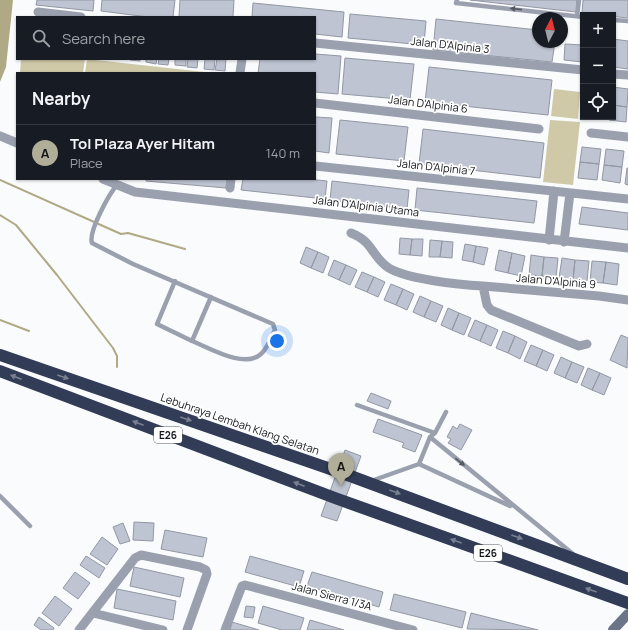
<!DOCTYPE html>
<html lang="en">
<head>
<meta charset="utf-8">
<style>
	:root { --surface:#171b24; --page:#20242c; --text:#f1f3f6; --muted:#9ea1a6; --line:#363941; --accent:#b0ad98 }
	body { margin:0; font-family:Manrope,sans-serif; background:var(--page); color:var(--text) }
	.controls { position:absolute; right:12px; top:12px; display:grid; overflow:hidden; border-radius:0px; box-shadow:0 1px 3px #0004 }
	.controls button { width:36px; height:36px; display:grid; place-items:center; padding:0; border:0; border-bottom:1px solid var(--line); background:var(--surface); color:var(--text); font:20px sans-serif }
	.compass { position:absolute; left:532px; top:12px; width:36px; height:36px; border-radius:50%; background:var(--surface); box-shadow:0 1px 3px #0004; rotate:7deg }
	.you { position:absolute; left:277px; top:341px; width:14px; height:14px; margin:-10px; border:3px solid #fff; border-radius:50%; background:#1a73e8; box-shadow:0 0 0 6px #1a73e833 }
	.badge { display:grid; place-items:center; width:26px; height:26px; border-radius:50%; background:var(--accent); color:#111; font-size:13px; font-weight:700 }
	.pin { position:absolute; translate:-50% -33px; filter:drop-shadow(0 1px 2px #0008) }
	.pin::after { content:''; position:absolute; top:21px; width:14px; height:12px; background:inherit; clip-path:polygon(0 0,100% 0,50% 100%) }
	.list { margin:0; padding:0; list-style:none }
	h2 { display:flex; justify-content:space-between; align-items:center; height:52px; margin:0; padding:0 16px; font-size:17px }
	h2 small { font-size:13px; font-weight:400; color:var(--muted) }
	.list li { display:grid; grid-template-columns:26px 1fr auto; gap:12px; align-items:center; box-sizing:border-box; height:56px; padding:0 16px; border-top:1px solid var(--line) }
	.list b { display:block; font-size:15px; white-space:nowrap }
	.list p { margin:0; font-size:13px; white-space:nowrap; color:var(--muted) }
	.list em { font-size:13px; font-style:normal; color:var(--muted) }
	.icon { flex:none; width:22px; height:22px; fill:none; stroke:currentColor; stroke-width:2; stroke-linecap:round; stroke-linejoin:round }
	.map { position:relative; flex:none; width:628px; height:630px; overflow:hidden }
	.search { position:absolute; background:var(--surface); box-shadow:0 1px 3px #0004; left:16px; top:16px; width:300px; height:44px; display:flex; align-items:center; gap:10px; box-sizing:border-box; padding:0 14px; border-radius:0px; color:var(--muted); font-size:15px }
	.panel { position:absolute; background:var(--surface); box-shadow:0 1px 3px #0004; left:16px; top:72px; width:300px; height:108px; border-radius:0px }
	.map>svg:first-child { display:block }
</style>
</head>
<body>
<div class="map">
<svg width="628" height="630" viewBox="0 0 628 630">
	<rect width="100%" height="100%" fill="#f9fbfd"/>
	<path fill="#cfc9a8" d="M21 59H85L83 73H20Z
		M87 59 213 73H85Z
		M554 89 580 92 578 119 551 116Z
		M550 120 580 122 573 185 543 182Z"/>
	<path fill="#b0a986" d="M0 0H13L6 67 0 82Z"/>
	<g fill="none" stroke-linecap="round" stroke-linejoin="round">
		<path stroke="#b0a986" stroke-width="2" d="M0 180 121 234 128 233 185 249
			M0 215 16 225 57 275 113 348 117 356V367
			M0 320 29 331"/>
	</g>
	<path fill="#bec4d1" stroke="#9297a4" d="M37 0H94L93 11 36 5Z
		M102 0H175L173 17H148L101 11Z
		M180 0H234L233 17H179Z
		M470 0H577L576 12Z
		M583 0H628V18L582 13Z
		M253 3 344 12 342 37 315 34V17H252Z
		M350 14 426 21 424 45 348 38Z
		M436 19 538 30V42H555L552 62 433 50Z
		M613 39 628 41V69L613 67Z
		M565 44 583 45 582 62 564 60Z
		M315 54 341 56 338 94 315 92V73H258L260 59H315Z
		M345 58 414 64 410 100 342 94Z
		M130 59H140V61L130 60Z
		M146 59H157L156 64 146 62Z
		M159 59H169L168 65 158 64Z
		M175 59H186V66L175 65Z
		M188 59H198L197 68 187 67Z
		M205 59H215L214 70 204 69Z
		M217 59H226L225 71 215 70Z
		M429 67 552 80 548 115 425 102Z
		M613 87 628 89 627 107 613 105Z
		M613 105 627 107 626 122 609 120V117H613Z
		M315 117 332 118 329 153 315 151Z
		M585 117H602V119Z
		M340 120 408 127 404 161 336 154Z
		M423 129 544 143 540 178 419 164Z
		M582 147 601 149 599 164 580 162Z
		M606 149 624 151 622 167 604 165Z
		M580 162 599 164 597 180 578 178Z
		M604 165 622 167 620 183 602 180Z
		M627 168H628V185L625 184Z
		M146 179H227L226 188 146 181Z
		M243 179H307L327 181 325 199 241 190Z
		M332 181 409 190 407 209 330 200Z
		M417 188 537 201 534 223 415 210Z
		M582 207 628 213V230L579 224Z
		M400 238 412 239 410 255 399 254Z
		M412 239H423L422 256 410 255Z
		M430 240 442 241 440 257H429Z
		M442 241 453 242 452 258 440 257Z
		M465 244 476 246 473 262 462 260Z
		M476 246 488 248 484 265 473 262Z
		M306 247 318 252 311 268 300 263Z
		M499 250 512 253 508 273 495 270Z
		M318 252 329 257 323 273 311 268Z
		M512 253 525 256 521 276 508 273Z
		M531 255 544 257 542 276 529 275Z
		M544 257 558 258 556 278 542 276Z
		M562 258 575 260 573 280 559 278Z
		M334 260 346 265 339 280 328 275Z
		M575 260 589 261 587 281 573 280Z
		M592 261 606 262 603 283 590 282Z
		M606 262 619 264 617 285 603 283Z
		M346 265 357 270 350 285 339 280Z
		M362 272 374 277 367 292 355 287Z
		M374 277 385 282 378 297 367 292Z
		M391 284 403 289 396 305 384 300Z
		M403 289 414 294 407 310 396 305Z
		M420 296 431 301 424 317 413 312Z
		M431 301 443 306 436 322 424 317Z
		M448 308 459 313 452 330 441 325Z
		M459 313 471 318 464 335 452 330Z
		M475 320 487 325 480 341 468 336Z
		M487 325 498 330 491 346 480 341Z
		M503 331 515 336 508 353 496 348Z
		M621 335 628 338 627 368 610 360Z
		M515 336 527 342 520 359 508 353Z
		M531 345 543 350 536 366 524 361Z
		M543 350 554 355 547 371 536 366Z
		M561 357 572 362 565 378 554 373Z
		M572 362 584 367 577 383 565 378Z
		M588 368 600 373 592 390 581 385Z
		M600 373 611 378 604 395 592 390Z
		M371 393 391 401 388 409 367 401Z
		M378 419 422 435 415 452 402 447 404 443 373 432Z
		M460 424 472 430 461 450 448 443 451 439 447 437 453 426 457 429Z
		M345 450 361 456 337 521 321 516Z
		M134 522 154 523 153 541 133 540Z
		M123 523 130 541 120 544 113 527Z
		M165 530 207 538 203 557 161 549Z
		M102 537 118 549 107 565 90 554Z
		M86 556 105 568 99 578 80 565Z
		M250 556 304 571 299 587 245 572Z
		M134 567 184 578 180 597 130 586Z
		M75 572 90 583 78 599 63 588Z
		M312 572 383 592 379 607 307 586Z
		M117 589 176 601 173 620 114 608Z
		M394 594 466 612 462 628 390 610Z
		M55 596 72 609 59 626 42 613Z
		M246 606 255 607 253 618 244 617Z
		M263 606 304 618 300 630H282L258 623Z
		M471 613 538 630 467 629Z
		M39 617 54 628 53 630H41L34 625Z
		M310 620 344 630H307Z
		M232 622 259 630H230Z"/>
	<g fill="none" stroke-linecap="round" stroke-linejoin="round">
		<path stroke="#9aa0ae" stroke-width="4.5" d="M457 0 456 3 583 17
			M577 16 579 0
			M613 20 628 21
			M117 185C109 194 88 232 92 243L133 264 273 324 275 330C271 338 267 349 261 354 244 369 210 348 192 341L211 297
			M175 281 157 324 192 341
			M357 405 435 433 430 437 419 464 371 481
			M435 433 446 412
			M430 437 573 554
			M419 464 510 506
			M0 496 30 526"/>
		<path stroke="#9aa0ae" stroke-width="9" d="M38 12 81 17
			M315 43 583 70
			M240 73 242 59
			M613 74 628 75
			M315 103 539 129
			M591 133 628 137
			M0 136 17 143
			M315 166 628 199
			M103 179 135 192 628 248
			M230 188 231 179
			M351 233C373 242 370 253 386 266 402 279 461 285 483 286
			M549 240 554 191
			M564 242 570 193
			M587 344 579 346 491 310 487 305 483 286 599 296 628 300
			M93 613 163 630
			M79 630 135 558 141 555 200 567 206 570 207 574 187 630
			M225 630 242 586 245 585 413 630"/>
		<path stroke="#6c7489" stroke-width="10" d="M613 630 628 614"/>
		<path stroke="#323c57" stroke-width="12" d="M0 355 345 474 628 579
			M0 371 335 498 628 603"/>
	</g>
	<defs><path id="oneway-solid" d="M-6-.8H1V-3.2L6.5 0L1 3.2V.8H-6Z"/></defs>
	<g fill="#565a64">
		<use href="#oneway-solid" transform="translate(516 9) rotate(-174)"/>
		<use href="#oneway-solid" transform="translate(460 462) rotate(39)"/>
	</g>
	<g fill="#7a8092">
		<use href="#oneway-solid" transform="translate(16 377) rotate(-159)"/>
		<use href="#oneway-solid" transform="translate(63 377) rotate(19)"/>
		<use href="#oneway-solid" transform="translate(186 419) rotate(19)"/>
		<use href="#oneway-solid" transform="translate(138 423) rotate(-159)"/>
		<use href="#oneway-solid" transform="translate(299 484) rotate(-159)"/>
		<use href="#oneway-solid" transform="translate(395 492) rotate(20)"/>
		<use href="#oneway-solid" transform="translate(517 537) rotate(20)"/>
		<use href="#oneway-solid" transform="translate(456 541) rotate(-160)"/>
		<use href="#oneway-solid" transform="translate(591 590) rotate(-160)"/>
	</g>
	<g text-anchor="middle" stroke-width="3.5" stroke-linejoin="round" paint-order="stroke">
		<g fill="#fff" stroke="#5a5b5f" stroke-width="1">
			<rect x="154" y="427" width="28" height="16" rx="3"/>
			<rect x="474" y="545" width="28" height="16" rx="3"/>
		</g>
		<g font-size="10" font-weight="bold" fill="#13151a">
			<text x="168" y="439">E26</text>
			<text x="488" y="557">E26</text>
		</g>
		<g font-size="11" fill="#13151a" stroke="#fff">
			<text transform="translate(450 45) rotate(6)" y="4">Jalan D'Alpinia 3</text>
			<text transform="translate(428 104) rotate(7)" y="4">Jalan D'Alpinia 6</text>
			<text transform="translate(436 167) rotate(6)" y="4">Jalan D'Alpinia 7</text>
			<text transform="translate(366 206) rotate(7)" y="4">Jalan D'Alpinia Utama</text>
			<text transform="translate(556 281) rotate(5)" y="4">Jalan D'Alpinia 9</text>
			<text transform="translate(240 424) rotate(19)" y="4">Lebuhraya Lembah Klang Selatan</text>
			<text transform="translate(332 596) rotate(15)" y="4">Jalan Sierra 1/3A</text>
		</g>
	</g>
</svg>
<div class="controls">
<button>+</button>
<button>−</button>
<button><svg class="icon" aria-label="locate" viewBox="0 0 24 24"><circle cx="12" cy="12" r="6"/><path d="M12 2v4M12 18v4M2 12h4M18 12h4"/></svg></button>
</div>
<svg class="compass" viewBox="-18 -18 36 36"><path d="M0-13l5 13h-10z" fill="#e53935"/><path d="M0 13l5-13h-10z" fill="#9ea1a6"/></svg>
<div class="you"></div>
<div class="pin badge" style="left:341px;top:486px">A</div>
<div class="search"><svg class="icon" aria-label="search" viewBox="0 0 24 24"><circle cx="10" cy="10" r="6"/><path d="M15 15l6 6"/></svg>Search here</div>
<section class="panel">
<h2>Nearby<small></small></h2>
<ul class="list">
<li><span class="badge">A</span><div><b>Tol Plaza Ayer Hitam</b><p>Place</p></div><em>140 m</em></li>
</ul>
</section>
</div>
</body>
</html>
